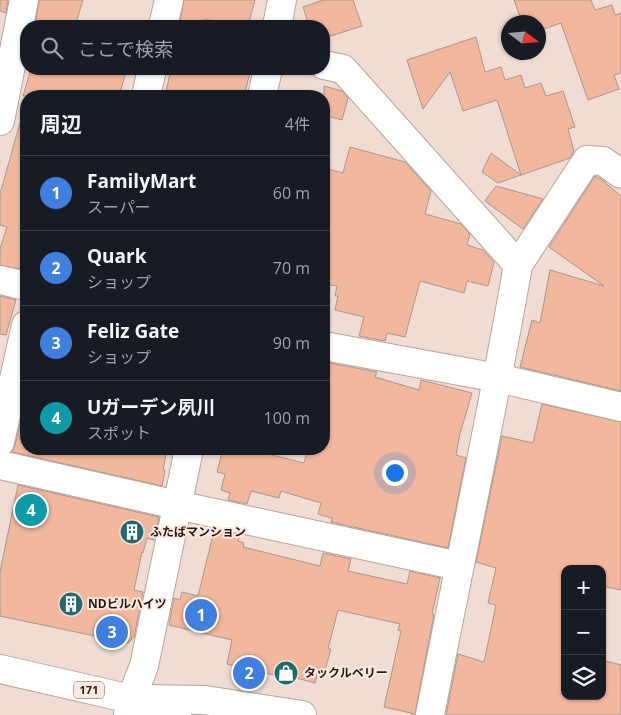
<!DOCTYPE html>
<html lang="ja">
<head>
<meta charset="utf-8">
<style>
	:root { --surface:#171b24; --page:#242831; --text:#f1f3f6; --muted:#9ea1a6; --line:#363941; --accent:#93b6b8 }
	body { margin:0; font-family:"Open Sans","Noto Sans JP",sans-serif; background:var(--page); color:var(--text) }
	.controls { position:absolute; right:15px; bottom:15px; display:grid; overflow:hidden; border-radius:10px; box-shadow:0 1px 4px #0004 }
	.controls button { width:45px; height:45px; display:grid; place-items:center; padding:0; border:0; border-bottom:1px solid var(--line); background:var(--surface); color:var(--text); font:25px sans-serif }
	.compass { position:absolute; left:501px; top:15px; width:45px; height:45px; border-radius:50%; background:var(--surface); box-shadow:0 1px 4px #0004; rotate:106deg }
	.you { position:absolute; left:394px; top:472px; width:18px; height:18px; margin:-12px; border:4px solid #fff; border-radius:50%; background:#1a73e8; box-shadow:0 0 0 8px #1a73e833 }
	.badge { display:grid; place-items:center; width:32px; height:32px; border-radius:50%; background:var(--accent); color:#fff; font-size:16px; font-weight:700 }
	.pin { position:absolute; translate:-50% -50%; border:2px solid #fff; box-shadow:0 1px 5px #0006 }
	.list { margin:0; padding:0; list-style:none }
	h2 { display:flex; justify-content:space-between; align-items:center; height:65px; margin:0; padding:0 20px; font-size:21px }
	h2 small { font-size:16px; font-weight:400; color:var(--muted) }
	.list li { display:grid; grid-template-columns:32px 1fr auto; gap:15px; align-items:center; box-sizing:border-box; height:75px; padding:0 20px; border-top:1px solid var(--line) }
	.list b { display:block; font-size:19px; white-space:nowrap }
	.list p { margin:0; font-size:16px; white-space:nowrap; color:var(--muted) }
	.list em { font-size:16px; font-style:normal; color:var(--muted) }
	.icon { flex:none; width:28px; height:28px; fill:none; stroke:currentColor; stroke-width:2; stroke-linecap:round; stroke-linejoin:round }
	.map { position:relative; flex:none; width:621px; height:715px; overflow:hidden }
	.search { position:absolute; background:var(--surface); box-shadow:0 1px 4px #0004; left:20px; top:20px; width:310px; height:55px; display:flex; align-items:center; gap:12px; box-sizing:border-box; padding:0 18px; border-radius:20px; color:var(--muted); font-size:19px }
	.panel { position:absolute; background:var(--surface); box-shadow:0 1px 4px #0004; left:20px; top:90px; width:310px; height:365px; border-radius:20px }
	.map>svg:first-child { display:block }
</style>
</head>
<body>
<div class="map">
<svg width="621" height="715" viewBox="0 0 621 715">
	<rect width="100%" height="100%" fill="#f0dcd3"/>
	<path fill="#f2b89d" stroke="#a9968e" d="M0 0H8L6 13 0 11Z
		M39 0H83L75 26H53L36 21Z
		M184 0H255L248 26H235L205 19 204 26H179Z
		M323 0H353L362 26 324 38V26H309L303 7Z
		M514 0H591L595 10 612 5 615 15 621 13V73L614 75 619 89 588 100 561 23 538 31V22H522Z
		M476 37 485 72 501 67 505 80 521 75 525 88 541 83 546 96 563 91 575 127 568 129 574 151 570 158 521 175 497 100 463 111 450 72 423 109 407 60Z
		M31 69H127L119 96H23Z
		M171 69H251L244 96H165Z
		M324 86 342 91 348 98 342 120 324 115Z
		M20 123 26 124V263L24 270 0 265V249L7 227 0 225V194Z
		M350 147 405 162 431 191 425 214 461 224 470 234 467 245 483 250 494 262 488 286 467 281 464 293 420 281 405 337 387 333 385 341 359 336 364 317 335 310 338 296H335L337 286 324 284V168L343 173Z
		M491 153 521 175 498 183 482 172Z
		M595 176 601 179 621 196V391L520 367 532 320 540 323 550 270 604 286 549 247Z
		M496 186 543 199 523 229 485 201Z
		M0 296 16 300 6 335 0 334Z
		M324 362 377 372 375 377 419 390 421 380 472 393 460 434 456 455 466 458 448 548 331 522 332 518 318 514 321 503 281 491 279 498 251 491 247 504 228 500 230 493 221 490 225 474 217 472 223 449H261L260 452 304 463 308 449H324Z
		M542 404 621 422V590L602 586V569H565V696H602V660L621 665V715H446L458 654 484 662 496 605 488 603 496 568 476 562 502 436 533 443Z
		M22 417 26 418V449H167L163 470H165L162 486 12 452 15 445Z
		M18 485 159 517 154 540 147 538 143 553 142 552 134 590 143 592 134 637 128 643 0 616V572Z
		M220 530 240 535 238 541 244 543 243 547 320 566 323 553 351 559 348 571 407 584 410 571 440 578 432 614H434L415 714 384 707 401 631 398 630 400 624 338 610 328 649H331L325 670 319 668 315 683 278 673V676L227 664 232 640 169 625 174 598 180 600 182 592 198 596 213 535 218 536Z"/>
	<g fill="none" stroke-linecap="round" stroke-linejoin="round">
		<defs>
			<path id="minor" d="M163 26 169 0
				M277 26 282 0
				M324 65 343 69 518 265C492 416 459 565 430 715
				M146 96 152 69
				M262 96 268 69
				M0 121 24 0
				M518 265 587 160 603 161 621 174
				M0 280 26 286
				M324 346 498 378 621 407
				M0 442 26 325
				M0 465 177 505 459 566
				M137 699 205 700 302 715
				M128 715 131 699 144 666 189 449"/>
			<path id="highway" d="M0 669 131 699 177 715"/>
		</defs>
		<use href="#minor" stroke="#b7a59c" stroke-width="30"/>
		<use href="#highway" stroke="#b7a59c" stroke-width="30"/>
		<use href="#minor" stroke="#fff" stroke-width="28"/>
		<use href="#highway" stroke="#fff" stroke-width="28"/>
	</g>
	<defs>
		<symbol id="building-disc" viewBox="-11 -11 22 22"><circle r="9.5" fill="#206c6d" stroke="#fde9e0"/><path d="M-4-6H4V6H1V3H-1V6H-4ZM-2.5-4.3h1.7v1.8h-1.7ZM.8-4.3h1.7v1.8H.8ZM-2.5-1h1.7V.8h-1.7ZM.8-1h1.7V.8H.8Z" fill="#fff"/></symbol>
		<symbol id="shop-disc" viewBox="-11 -11 22 22"><circle r="9.5" fill="#206c6d" stroke="#fde9e0"/><path d="M-5-2.5h2.3a2.7 3.5 0 0 1 5.4 0H5L5.5 6h-11ZM-1.5-2.5h3a1.5 2.3 0 0 0-3 0Z" fill="#fff"/></symbol>
	</defs>
	<g fill-rule="evenodd">
		<use href="#building-disc" x="118" y="518" width="28" height="28"/>
		<use href="#building-disc" x="57" y="590" width="28" height="28"/>
		<use href="#shop-disc" x="272" y="659" width="28" height="28"/>
	</g>
	<g text-anchor="middle" stroke-width="4" stroke-linejoin="round" paint-order="stroke">
		<rect fill="#fde9e0" stroke="#635853" stroke-width="1" x="74" y="681.5" width="30" height="17" rx="4"/>
		<g font-size="11" font-weight="bold" fill="#211a17">
			<text x="89" y="694">171</text>
		</g>
		<g font-size="12" font-weight="bold" fill="#211a17" stroke="#fde9e0" text-anchor="start">
			<text x="150" y="536">ふたばマンション</text>
			<text x="88" y="608">NDビルハイツ</text>
			<text x="304" y="677">タックルベリー</text>
		</g>
	</g>
</svg>
<div class="controls">
<button>+</button>
<button>−</button>
<button><svg class="icon" aria-label="layers" viewBox="0 0 24 24"><path d="M12 4l9 5-9 5-9-5zM3 14l9 5 9-5"/></svg></button>
</div>
<svg class="compass" viewBox="-18 -18 36 36"><path d="M0-13l5 13h-10z" fill="#e53935"/><path d="M0 13l5-13h-10z" fill="#9ea1a6"/></svg>
<div class="you"></div>
<div class="pin badge" style="left:201px;top:615px;background:#3f7fe0">1</div>
<div class="pin badge" style="left:249px;top:673px;background:#3f7fe0">2</div>
<div class="pin badge" style="left:112px;top:632px;background:#3f7fe0">3</div>
<div class="pin badge" style="left:31px;top:510px;background:#0f9aa8">4</div>
<div class="search"><svg class="icon" aria-label="search" viewBox="0 0 24 24"><circle cx="10" cy="10" r="6"/><path d="M15 15l6 6"/></svg>ここで検索</div>
<section class="panel">
<h2>周辺<small>4件</small></h2>
<ul class="list">
<li><span class="badge" style="background:#3f7fe0">1</span><div><b>FamilyMart</b><p>スーパー</p></div><em>60 m</em></li>
<li><span class="badge" style="background:#3f7fe0">2</span><div><b>Quark</b><p>ショップ</p></div><em>70 m</em></li>
<li><span class="badge" style="background:#3f7fe0">3</span><div><b>Feliz Gate</b><p>ショップ</p></div><em>90 m</em></li>
<li><span class="badge" style="background:#0f9aa8">4</span><div><b>Uガーデン夙川</b><p>スポット</p></div><em>100 m</em></li>
</ul>
</section>
</div>
</body>
</html>
